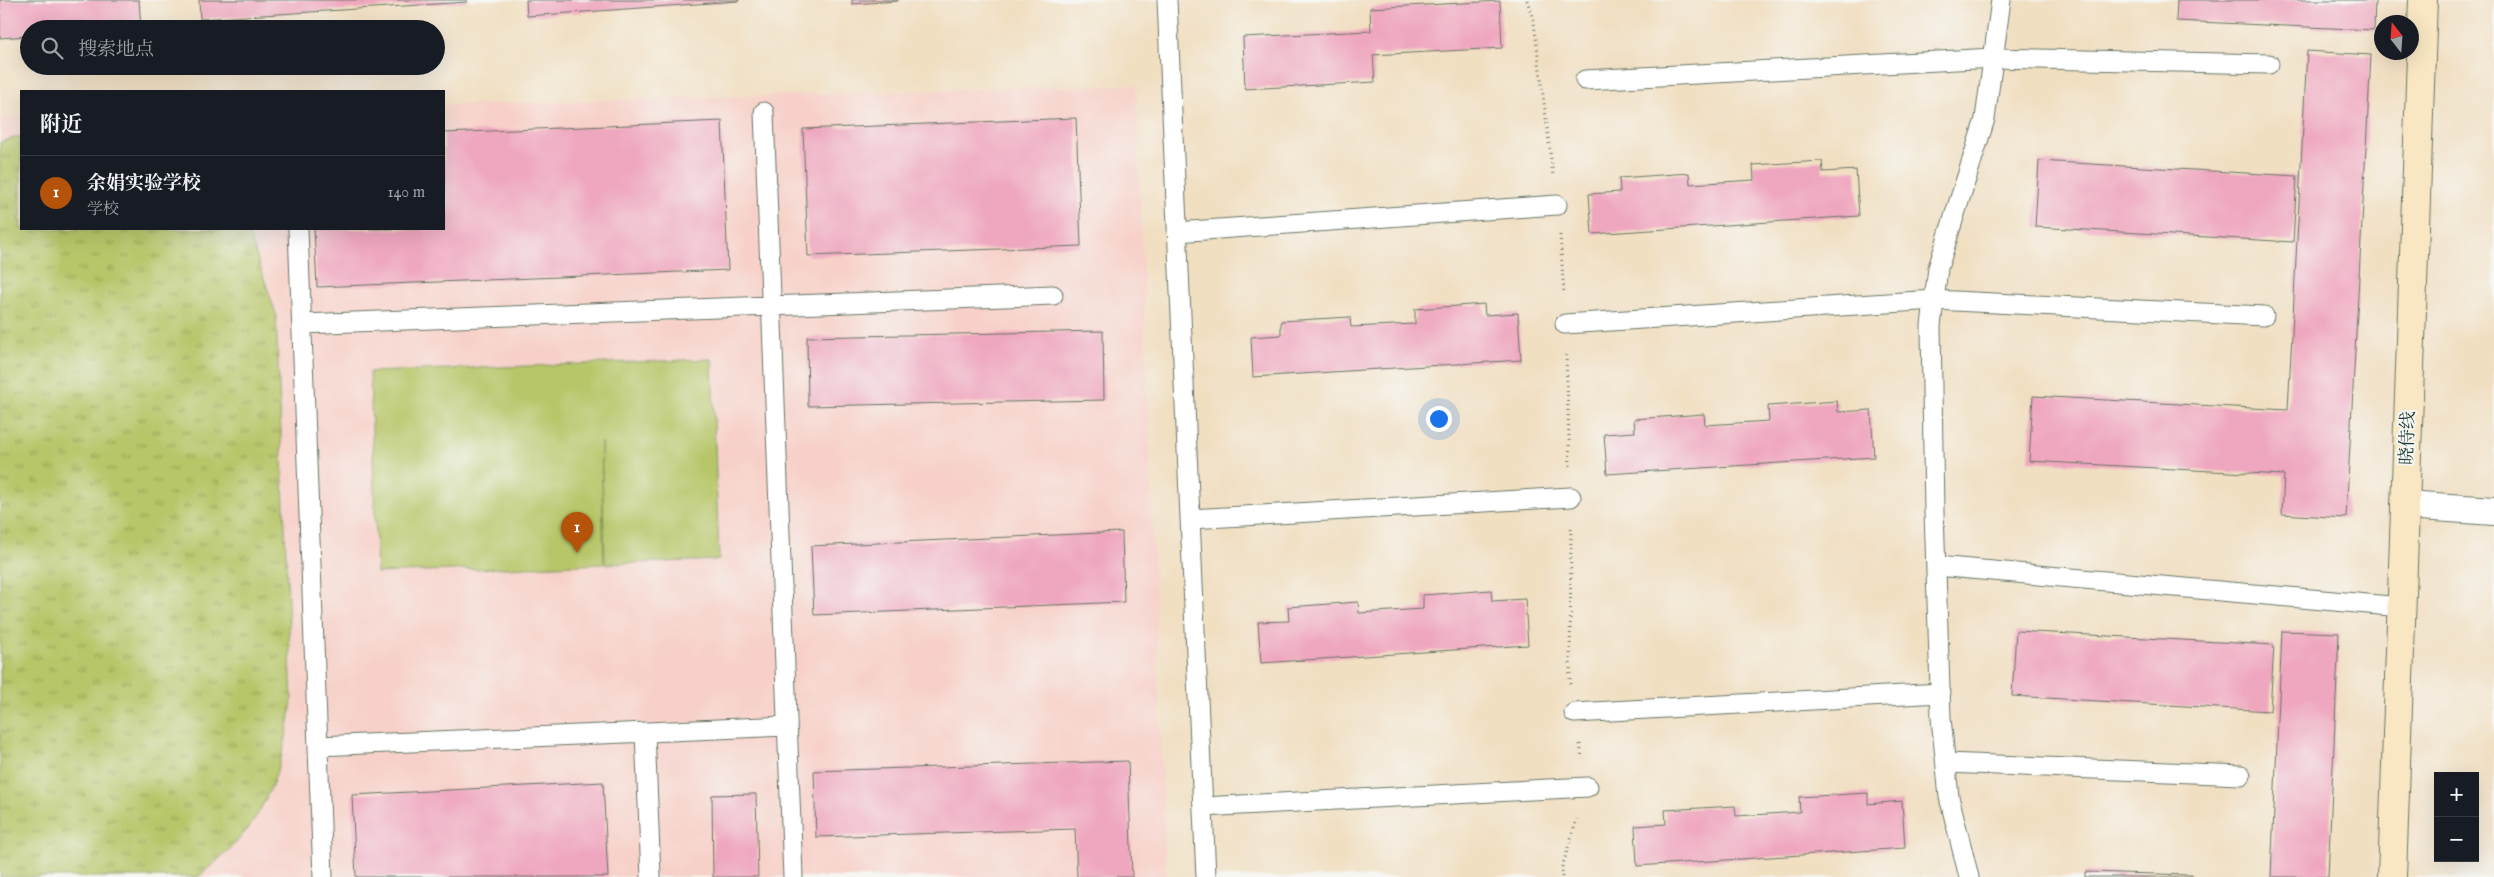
<!DOCTYPE html>
<html lang="zh">
<head>
<meta charset="utf-8">
<style>
	:root { --surface:#171b24; --page:#242831; --text:#f1f3f6; --muted:#9ea1a6; --line:#363941; --accent:#b45309 }
	body { margin:0; font-family:"IM FELL English","Noto Serif SC",serif; background:var(--page); color:var(--text) }
	.controls { position:absolute; right:15px; bottom:15px; display:grid; overflow:hidden; border-radius:0px; box-shadow:0 5px 20px #0002 }
	.controls button { width:45px; height:45px; display:grid; place-items:center; padding:0; border:0; border-bottom:1px solid var(--line); background:var(--surface); color:var(--text); font:25px sans-serif }
	.compass { position:absolute; left:2374px; top:15px; width:45px; height:45px; border-radius:50%; background:var(--surface); box-shadow:0 5px 20px #0002; rotate:343deg }
	.you { position:absolute; left:1438px; top:418px; width:18px; height:18px; margin:-12px; border:4px solid #fff; border-radius:50%; background:#1a73e8; box-shadow:0 0 0 8px #1a73e833 }
	.badge { display:grid; place-items:center; width:32px; height:32px; border-radius:50%; background:var(--accent); color:#fff; font-size:16px; font-weight:700 }
	.pin { position:absolute; translate:-50% -41px; filter:drop-shadow(0 1px 2px #0008) }
	.pin::after { content:''; position:absolute; top:26px; width:18px; height:15px; background:inherit; clip-path:polygon(0 0,100% 0,50% 100%) }
	.list { margin:0; padding:0; list-style:none }
	h2 { display:flex; justify-content:space-between; align-items:center; height:65px; margin:0; padding:0 20px; font-size:21px }
	h2 small { font-size:16px; font-weight:400; color:var(--muted) }
	.list li { display:grid; grid-template-columns:32px 1fr auto; gap:15px; align-items:center; box-sizing:border-box; height:75px; padding:0 20px; border-top:1px solid var(--line) }
	.list b { display:block; font-size:19px; white-space:nowrap }
	.list p { margin:0; font-size:16px; white-space:nowrap; color:var(--muted) }
	.list em { font-size:16px; font-style:normal; color:var(--muted) }
	.icon { flex:none; width:28px; height:28px; fill:none; stroke:currentColor; stroke-width:2; stroke-linecap:round; stroke-linejoin:round }
	.map { position:relative; flex:none; width:2494px; height:877px; overflow:hidden }
	.search { position:absolute; background:var(--surface); box-shadow:0 5px 20px #0002; left:20px; top:20px; width:425px; height:55px; display:flex; align-items:center; gap:12px; box-sizing:border-box; padding:0 18px; border-radius:28px; color:var(--muted); font-size:19px }
	.panel { position:absolute; background:var(--surface); box-shadow:0 5px 20px #0002; left:20px; top:90px; width:425px; height:140px; border-radius:0px }
	.map>svg:first-child { display:block }
</style>
</head>
<body>
<div class="map">
<svg width="2494" height="877" viewBox="0 0 2494 877">
	<defs>
		<pattern id="park-tufts" width="24" height="20" patternUnits="userSpaceOnUse" patternTransform="scale(1.25)"><rect width="24" height="20" fill="#b7c669"/><path d="M3 7l-1-3M5 7V3M7 7l1-3M15 17l-1-3M17 17v-4M19 17l1-3" fill="none" stroke="#94a257"/></pattern>
	</defs>
	<rect width="100%" height="100%" fill="#f6f6f2"/>
	<filter id="ink" filterUnits="userSpaceOnUse"><feTurbulence type="fractalNoise" baseFrequency=".02" numOctaves="2"/><feDisplacementMap in="SourceGraphic" scale="10" xChannelSelector="R" yChannelSelector="G"/><feConvolveMatrix kernelMatrix="1 2 1 2 8 2 1 2 1" color-interpolation-filters="sRGB"/></filter>
	<filter id="wash" filterUnits="userSpaceOnUse"><feTurbulence type="fractalNoise" baseFrequency=".0096" numOctaves="4" result="noise"/><feDisplacementMap in="SourceGraphic" scale="20" xChannelSelector="R" yChannelSelector="G"/><feGaussianBlur stdDeviation="1.12" result="paint"/><feColorMatrix in="noise" values="0 0 0 0 0 0 0 0 0 0 0 0 0 0 0 0 0 1.4 0 .05"/><feComposite in="paint" operator="in"/></filter>
	<g filter="url(#wash)">
		<rect width="100%" height="100%" fill="#f1dfc2"/>
		<path fill="#f7d1c9" d="M1136 85 1166 877H0V118L21 117V229H444V105Z"/>
		<path fill="#b7c669" stroke="#6b824e" d="M712 359 719 560 605 564 601 442 604 564 377 573 370 372Z"/>
		<path fill="url(#park-tufts)" stroke="#6b824e" d="M21 136V229H245L249 234 276 314 292 701C286 749 273 801 240 838 228 853 212 864 198 877H0V142Z"/>
		<g id="blocks">
			<path fill="#efa7bf" d="M0 0H139L141 29H29V36L0 38Z
				M199 0H467V2L200 19Z
				M526 0H739V1L527 16Z
				M852 0H898V1L852 4Z
				M2177 0H2375L2374 30 2176 21Z
				M1500 1 1502 48 1373 55 1375 82 1245 89 1243 37 1371 31 1370 8Z
				M2307 51 2371 55 2346 518 2282 514 2284 475 2029 461 2033 396 2288 410Z
				M1076 118 1081 246 808 256 803 129Z
				M722 121 728 270 317 287 314 229H444V133Z
				M1822 161 1823 172 1856 170 1859 216 1592 234 1589 194 1620 192 1619 178 1689 173 1690 184 1754 180 1753 165Z
				M2039 161 2297 176 2293 242 2035 227Z
				M1484 304 1485 315 1518 313 1521 360 1253 377 1251 337 1281 335V321L1350 317 1351 327 1415 324V309Z
				M1103 331 1104 400 808 406 807 337Z
				M1837 401 1838 412 1871 410 1874 457 1607 474 1604 434 1635 432 1634 419 1704 414 1705 425 1769 421 1768 406Z
				M1122 532 1124 602 814 615 811 546Z
				M1491 590 1492 601 1525 599 1528 645 1261 663 1258 622 1289 621 1288 607 1358 602 1359 613 1423 609V595Z
				M2016 631 2274 645 2270 711 2012 696Z
				M2282 631 2339 633 2328 877H2271Z
				M1128 761 1132 877H1077L1075 829 816 837 814 771Z
				M603 782 608 877H356L352 795Z
				M1868 793V804L1902 801 1905 848 1637 866 1635 826 1666 824 1665 810 1735 806 1736 816 1800 812 1799 797Z
				M756 794 758 877H713L712 795Z
				M2085 872 2192 875V877H2085Z"/>
		</g>
	</g>
	<g filter="url(#ink)">
		<use href="#blocks" fill-opacity="0" stroke="#687666" stroke-width="1"/>
		<g fill="none" stroke-linecap="round" stroke-linejoin="round">
			<defs>
				<path id="lane" d="M1167 0 1206 877
					M1585 80 1993 58 2269 64
					M764 112 793 877
					M298 229 323 877
					M1177 232 1557 205
					M302 324 1053 295
					M1565 324 1934 300 2264 316
					M1190 519 1571 497
					M1936 566 2402 607
					M1574 713 1941 693
					M645 732 651 877
					M318 746 787 726
					M1946 763 2241 775
					M1203 807 1588 787
					M1969 877 1949 797 1941 718 1934 512 1931 326 1938 268 1985 119 2001 0"/>
				<path id="street" d="M2405 505 2494 511"/>
				<path id="secondary" d="M2392 877 2423 0"/>
			</defs>
			<use href="#lane" stroke="#687666" stroke-width="21"/>
			<use href="#street" stroke="#687666" stroke-width="30"/>
			<use href="#secondary" stroke="#687666" stroke-width="30"/>
			<path stroke="#687666" stroke-width="3" stroke-dasharray="1 4" stroke-linecap="butt" d="M1527 0 1534 22 1553 175
				M1560 235 1564 294
				M1566 355 1570 466
				M1570 684 1571 528
				M1580 744 1582 758
				M1562 877V867L1577 819"/>
			<use href="#lane" stroke="#fff" stroke-width="19"/>
			<use href="#street" stroke="#fff" stroke-width="28"/>
			<use href="#secondary" stroke="#f9e7c3" stroke-width="28"/>
		</g>
	</g>
	<g text-anchor="middle" stroke-width="4" stroke-linejoin="round" paint-order="stroke">
		<g font-size="18" fill="#1f3d34" stroke="#f6f6f2">
			<text transform="translate(2407 438) rotate(-88)" y="6">晓侍线</text>
		</g>
	</g>
</svg>
<div class="controls">
<button>+</button>
<button>−</button>
</div>
<svg class="compass" viewBox="-18 -18 36 36"><path d="M0-13l5 13h-10z" fill="#e53935"/><path d="M0 13l5-13h-10z" fill="#9ea1a6"/></svg>
<div class="you"></div>
<div class="pin badge" style="left:577px;top:553px">1</div>
<div class="search"><svg class="icon" aria-label="search" viewBox="0 0 24 24"><circle cx="10" cy="10" r="6"/><path d="M15 15l6 6"/></svg>搜索地点</div>
<section class="panel">
<h2>附近<small></small></h2>
<ul class="list">
<li><span class="badge">1</span><div><b>余娟实验学校</b><p>学校</p></div><em>140 m</em></li>
</ul>
</section>
</div>
</body>
</html>
